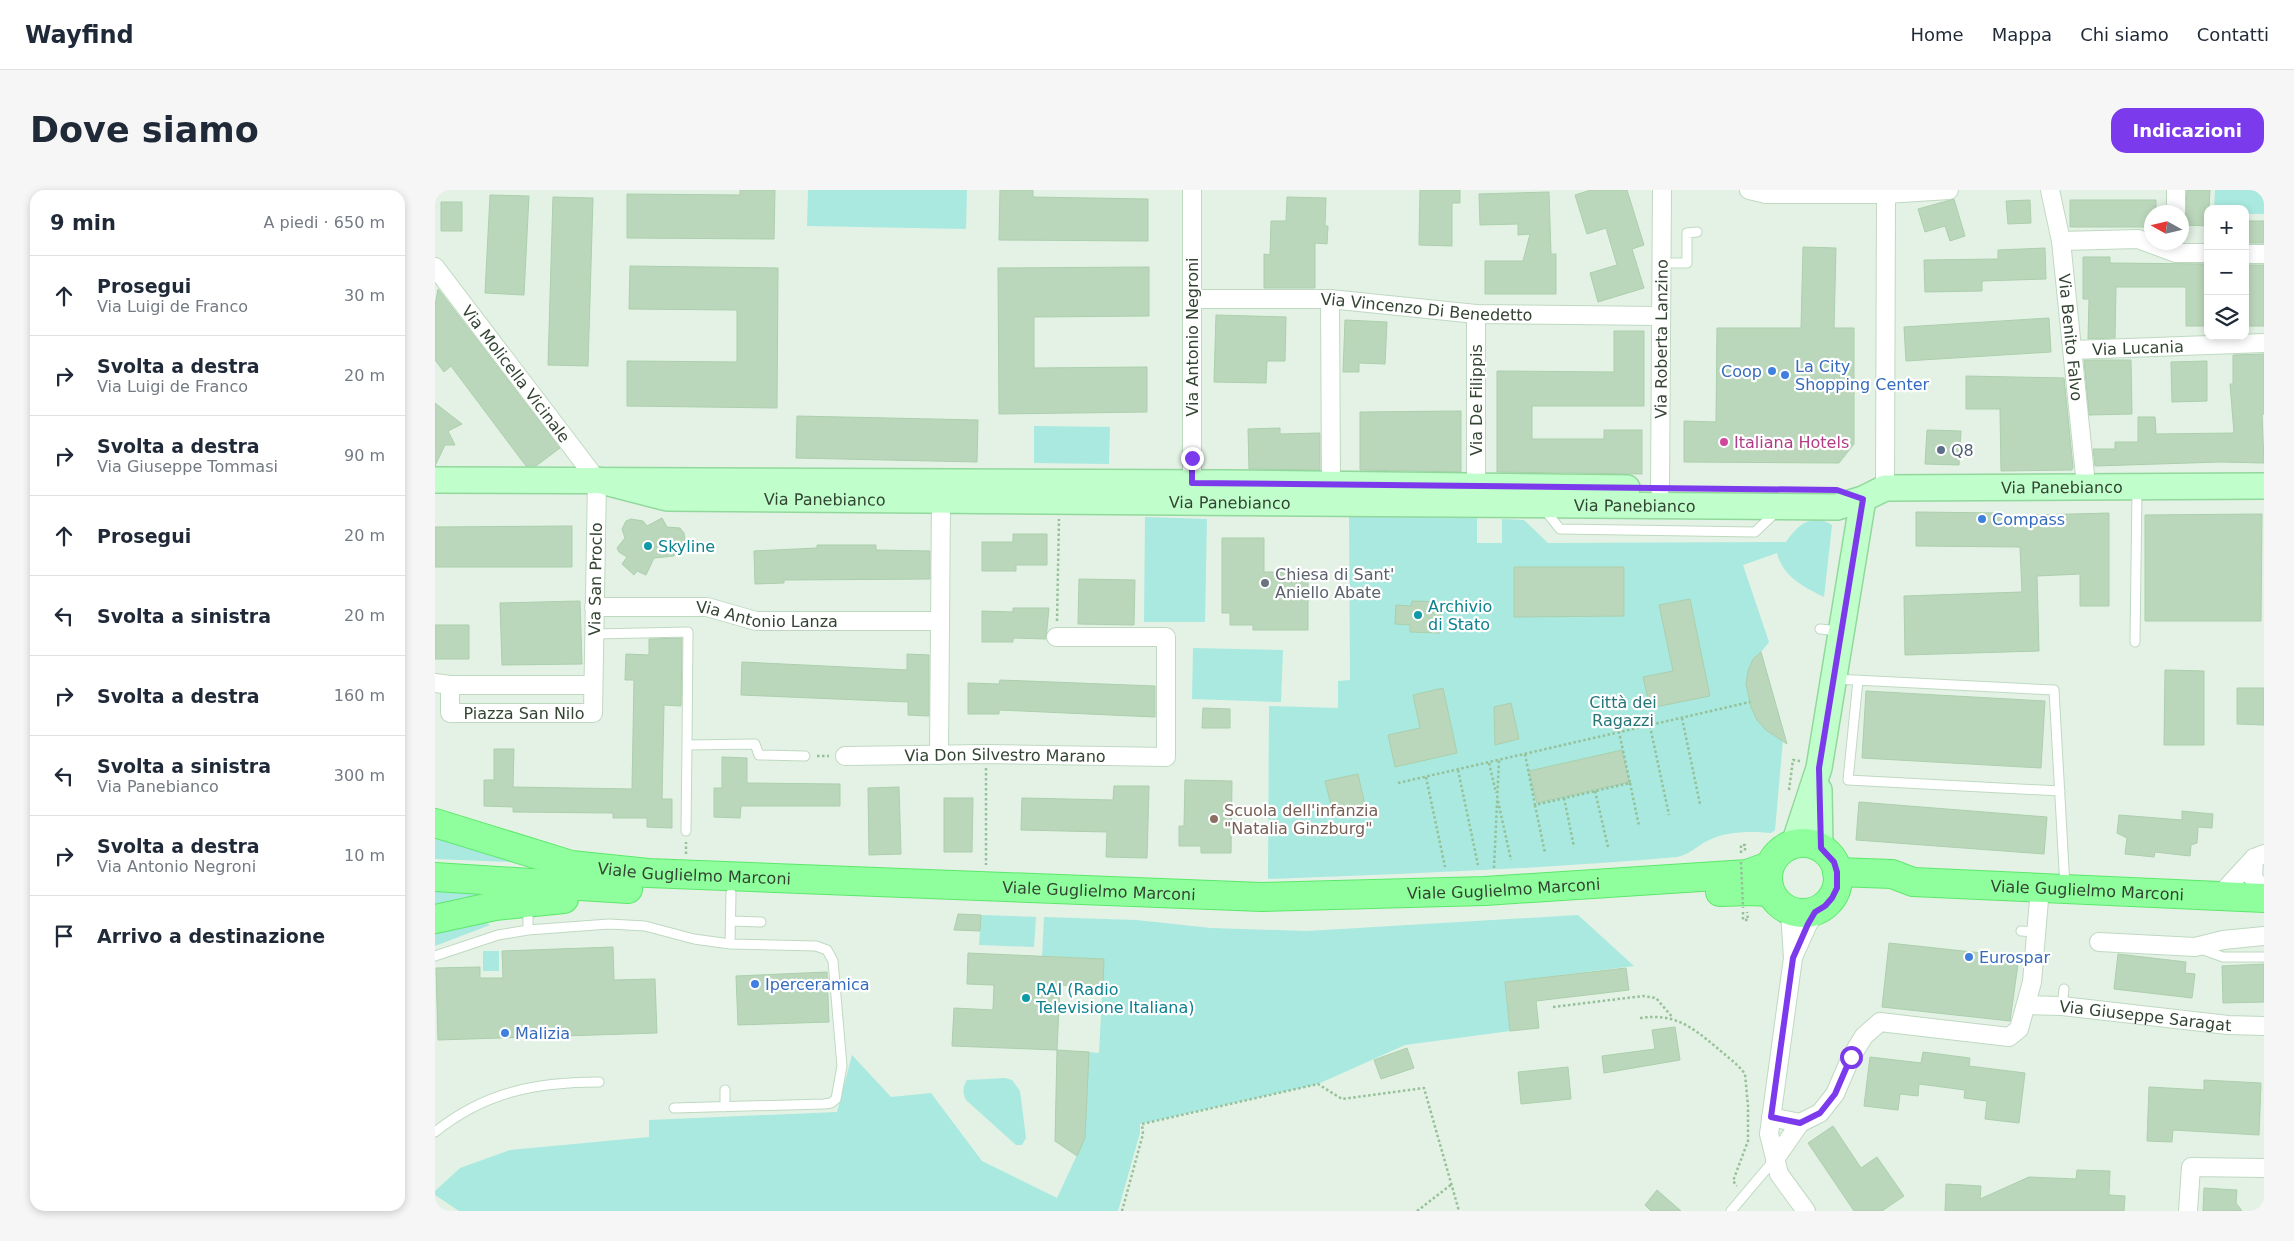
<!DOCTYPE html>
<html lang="it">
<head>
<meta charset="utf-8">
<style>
	:root { --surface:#fff; --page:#f6f6f7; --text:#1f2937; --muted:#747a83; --line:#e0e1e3; --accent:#7c3aed }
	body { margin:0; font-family:"DejaVu Sans",sans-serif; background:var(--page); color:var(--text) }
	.controls { position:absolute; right:15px; top:15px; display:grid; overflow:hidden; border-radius:10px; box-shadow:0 2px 8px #0003 }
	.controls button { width:45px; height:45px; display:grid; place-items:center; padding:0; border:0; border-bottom:1px solid var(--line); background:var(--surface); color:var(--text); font:25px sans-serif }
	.compass { position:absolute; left:1709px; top:15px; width:45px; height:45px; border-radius:50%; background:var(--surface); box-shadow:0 2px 8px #0003; rotate:278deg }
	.stop { position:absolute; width:15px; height:15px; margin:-11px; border:4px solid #7c3aed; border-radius:50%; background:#fff }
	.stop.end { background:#7c3aed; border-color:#fff; box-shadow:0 1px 5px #0008 }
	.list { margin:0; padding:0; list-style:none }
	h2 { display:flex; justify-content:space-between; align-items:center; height:65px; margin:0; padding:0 20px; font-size:21px }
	h2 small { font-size:16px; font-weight:400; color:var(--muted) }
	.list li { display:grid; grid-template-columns:32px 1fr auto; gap:15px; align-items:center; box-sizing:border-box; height:80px; padding:0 20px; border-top:1px solid var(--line) }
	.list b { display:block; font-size:19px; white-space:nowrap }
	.list p { margin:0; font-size:16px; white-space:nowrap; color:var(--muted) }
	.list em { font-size:16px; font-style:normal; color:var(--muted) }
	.icon { flex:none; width:28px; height:28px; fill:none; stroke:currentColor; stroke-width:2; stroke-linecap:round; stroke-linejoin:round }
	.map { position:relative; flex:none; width:1829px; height:1021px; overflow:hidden; border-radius:15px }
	header { display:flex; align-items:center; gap:30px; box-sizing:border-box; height:70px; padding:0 25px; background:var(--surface); border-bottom:1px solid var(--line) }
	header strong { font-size:24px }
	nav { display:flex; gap:28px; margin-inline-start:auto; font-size:18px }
	.intro { display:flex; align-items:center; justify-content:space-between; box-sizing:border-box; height:120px; padding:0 30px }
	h1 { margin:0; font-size:35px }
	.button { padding:12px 22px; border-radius:15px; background:var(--accent); color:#fff; font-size:18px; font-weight:700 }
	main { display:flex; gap:30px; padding:0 30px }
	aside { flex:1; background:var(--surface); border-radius:15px; box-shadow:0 2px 8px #0003 }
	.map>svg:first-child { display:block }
</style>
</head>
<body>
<header>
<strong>Wayfind</strong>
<nav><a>Home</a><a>Mappa</a><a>Chi siamo</a><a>Contatti</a></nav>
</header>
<div class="intro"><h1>Dove siamo</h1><a class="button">Indicazioni</a></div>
<main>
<aside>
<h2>9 min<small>A piedi · 650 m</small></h2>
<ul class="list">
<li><svg class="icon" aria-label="ahead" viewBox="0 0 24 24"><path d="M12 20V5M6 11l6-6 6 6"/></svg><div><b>Prosegui</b><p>Via Luigi de Franco</p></div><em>30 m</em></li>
<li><svg class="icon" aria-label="right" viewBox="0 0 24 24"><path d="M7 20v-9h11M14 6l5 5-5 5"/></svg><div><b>Svolta a destra</b><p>Via Luigi de Franco</p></div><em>20 m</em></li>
<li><svg class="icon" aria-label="right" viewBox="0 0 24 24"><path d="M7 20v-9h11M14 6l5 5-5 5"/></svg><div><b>Svolta a destra</b><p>Via Giuseppe Tommasi</p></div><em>90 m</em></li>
<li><svg class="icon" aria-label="ahead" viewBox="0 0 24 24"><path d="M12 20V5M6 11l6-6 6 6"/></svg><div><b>Prosegui</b></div><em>20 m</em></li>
<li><svg class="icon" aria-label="left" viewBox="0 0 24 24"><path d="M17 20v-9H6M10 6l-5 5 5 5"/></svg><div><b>Svolta a sinistra</b></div><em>20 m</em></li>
<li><svg class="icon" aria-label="right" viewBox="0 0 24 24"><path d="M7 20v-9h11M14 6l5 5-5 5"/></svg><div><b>Svolta a destra</b></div><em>160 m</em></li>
<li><svg class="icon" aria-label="left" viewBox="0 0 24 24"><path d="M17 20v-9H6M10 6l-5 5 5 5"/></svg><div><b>Svolta a sinistra</b><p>Via Panebianco</p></div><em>300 m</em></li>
<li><svg class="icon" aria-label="right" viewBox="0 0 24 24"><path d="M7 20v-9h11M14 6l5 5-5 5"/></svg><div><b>Svolta a destra</b><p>Via Antonio Negroni</p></div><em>10 m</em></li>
<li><svg class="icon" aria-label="arrive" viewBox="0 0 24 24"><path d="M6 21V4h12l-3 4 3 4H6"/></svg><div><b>Arrivo a destinazione</b></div></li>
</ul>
</aside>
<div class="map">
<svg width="1829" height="1021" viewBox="0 0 1829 1021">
	<rect width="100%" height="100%" fill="#e3f2e5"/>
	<path fill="#a9e9e0" d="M373 0H532L531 39 372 36Z
		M1780 0H1829V24H1810V19H1779Z
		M599 236 675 237 674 274 599 273Z
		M1042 324V353H1067V329L1089 330 1113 353 1351 352C1362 335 1378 322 1397 335L1389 407C1369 397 1348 387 1342 363L1308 375 1334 452 1326 462 1351 550H1348L1340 640 1336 643C1316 641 1292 641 1274 650 1262 656 1255 664 1242 667 1106 679 969 684 833 689L834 516 903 518V491L915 490 914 325Z
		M710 327 772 329 770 432H709Z
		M758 458 848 460 846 512 757 509Z
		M0 642 98 673 0 669Z
		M0 695 94 698 0 720Z
		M546 725 601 727 599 757 544 755Z
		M1143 725 1199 776 1070 792 1075 841 970 855 883 894 705 934V943L683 1021H24L0 1005V1001L25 978 75 960 214 947V930L402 922 417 865 456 907 496 903 547 971 622 1008 650 948 654 862 664 863 669 769 607 766 609 727 701 730 776 738 872 741Z
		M43 729 55 735 0 756V739Z
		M48 761H64V781H48Z
		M570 888 577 890 585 901 591 948 587 955H581L531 910C527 902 528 897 532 890Z"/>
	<path fill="#bbd7bb" stroke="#abcfac" d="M305 0H340L339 49 192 48V4L305 5Z
		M565 0H598V7L713 9V51L564 50Z
		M985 0H1025V13H1017V56L984 55Z
		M1156 0H1192L1209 55 1197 59 1209 98 1163 112 1155 83 1182 75 1171 38 1152 44 1140 5Z
		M1752 0H1775L1773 36 1750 35Z
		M1114 2 1116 64H1121V104H1050V71H1088L1095 44 1083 45V34L1045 35 1044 4Z
		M55 5 94 6 89 105 50 103Z
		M118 7 158 8 153 176 113 175Z
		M852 7 891 8 890 36H893L892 54 880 53V98H829V64L835 65 836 31H851Z
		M1519 9 1530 46 1515 51 1510 36 1490 42 1483 19Z
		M1595 10 1596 33 1573 34 1571 11Z
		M1635 10H1721V22H1716V37H1635Z
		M6 12H27V41H6Z
		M1810 31H1829V53H1810Z
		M1368 57 1401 58 1399 138H1419V254L1404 273 1249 272V231L1281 232 1282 138H1366Z
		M1610 58 1611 89 1547 91V101L1490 102 1489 70 1563 69V60Z
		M1648 67H1675V73L1773 74 1771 136H1751V97H1681L1680 148 1653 149 1654 109H1648Z
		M1810 75H1829V136H1810Z
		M195 76 343 78 342 218 192 216V171L302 172V120L194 119Z
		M714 77V126L599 127V178L712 177V222L564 224 563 78Z
		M3 99 125 258 101 276H91L16 176 9 182 0 170V116Z
		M781 125 851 127 850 171H832L831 193 779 192Z
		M1614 128 1616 162 1471 171 1469 137Z
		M910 130 952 132 950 174 924 173V182H908Z
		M1179 141H1209V216H1097V249H1169V240H1207V284L1062 282V181L1179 182Z
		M1829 164V224H1827L1829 273 1785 272 1660 276 1658 259H1680V252H1703V227H1720L1721 244 1799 243 1795 194H1798V165Z
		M1649 170H1696L1697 224 1654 225Z
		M1772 171V211L1737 212 1736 172Z
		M1531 186 1629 188 1638 277 1637 280 1566 281 1565 219H1531Z
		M0 213 27 234 13 241 20 255H10L0 276Z
		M1026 221V282L925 280V222Z
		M362 226 543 230 542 272 361 268Z
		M845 238V244L885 243V280L814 279 813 239Z
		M1492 240 1526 241 1524 275 1490 274Z
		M1481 322 1565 323V326L1674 323V416H1645V384L1602 386 1604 461 1470 465 1469 406 1587 402 1585 357 1481 356Z
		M1827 324 1826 431H1710V325Z
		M227 328 232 337 245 338 249 343 250 351 241 359 239 366 219 368 211 385 202 381 199 385 187 374 192 367 184 362 182 358 190 348 187 339 191 331 196 329 208 331 212 336Z
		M137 336V377H0V337Z
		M578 344H612V375H581V381H547V352H578Z
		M787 348H829V382H873V440H818V435H795V423H787Z
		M382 355H441V360L495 361V389L349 390V393L320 394 319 361 382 358Z
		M1079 377H1189V426L1079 427Z
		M644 389 700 390 699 435 643 434Z
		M1255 409 1275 506 1215 518 1208 487 1238 481 1224 415Z
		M145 411 147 474 67 475 65 413Z
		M977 411 1006 412 1005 443 975 442V435L960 434 961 415 976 416Z
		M578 418H614L611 449 578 448V452H547V421L578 422Z
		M0 435H34V469H0Z
		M247 448 246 516 229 515 227 609H237V638L212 637V628H178V623L78 622V617L49 616V590H59V559H79L78 597 197 599 199 490H190L191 464 214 465V449Z
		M1326 462 1352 554 1331 540 1322 530 1316 517 1311 494 1313 481 1318 469Z
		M472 464 494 465V526L473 525V512L306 505 307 472 472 480Z
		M1730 480 1769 481V555H1729Z
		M565 490 720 496V527L564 520V524H533V493L564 494Z
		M1008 498 1022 563 960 577 953 545 985 538 978 505Z
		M1802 498H1829V535L1802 534Z
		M1431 501 1610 511 1606 578 1427 568Z
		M1076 513 1084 549 1060 555 1059 517Z
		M768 518 795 519V538H767Z
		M1187 560 1194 592 1102 613 1094 581Z
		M287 567 312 568V593L405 594V616H306L305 628 279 627V598H287Z
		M923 584 930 615 898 623 890 591Z
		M750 590 797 591 796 663H766V656H744V636H749Z
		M679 596H714L712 668 671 667 672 642 586 640 587 608 678 610Z
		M464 597 466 664 434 665 433 598Z
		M509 608H538L537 662H509Z
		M1424 612 1612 627 1609 664 1421 650Z
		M1747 621 1778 624 1777 638 1763 637 1762 653 1756 655 1755 666 1720 662 1719 667 1690 664 1692 648 1682 643 1684 625 1747 630Z
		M523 724 546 725 545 741 519 740Z
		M1454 753 1584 767 1575 831 1447 817Z
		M178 757 179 790 220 789 222 843 3 850 1 778 45 777V788H68L67 761Z
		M533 763 669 769 668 797 625 795 622 860 517 856 519 818 558 820 559 795 532 794Z
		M1683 764 1751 772 1750 783 1760 784 1757 808 1679 799Z
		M1829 774V812L1788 813 1787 776Z
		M1191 778 1194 800 1101 811 1104 838 1075 841 1070 792Z
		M392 782 394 832 303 835 301 786Z
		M1240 837 1245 870 1169 883 1167 866 1220 859 1217 840Z
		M972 858 979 878 946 889 939 870Z
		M622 860 654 862 650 948 642 966 620 951Z
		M1488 862 1535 868 1534 876 1590 883 1584 933 1550 929 1552 911 1529 908 1530 900 1484 894 1483 906 1465 904 1463 920 1429 916 1435 867 1486 873Z
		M1133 877 1136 909 1086 914 1083 882Z
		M1769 890 1826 893 1824 945 1738 940 1737 952 1712 951 1714 897 1769 900Z
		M1398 936 1426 978 1442 967 1469 1006 1447 1021H1419L1373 953Z
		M1642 980 1675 981 1674 1005 1690 1006 1689 1021H1510L1511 994 1546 996 1545 1009 1594 987 1641 989Z
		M1769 998 1802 1000 1801 1013 1807 1021H1768Z
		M1222 1000 1246 1021H1216L1210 1015Z"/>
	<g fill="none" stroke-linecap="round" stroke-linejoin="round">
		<defs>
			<path id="lane" d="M1227 73H1252V43L1262 42
				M1109 319 1125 339 1320 342 1341 322
				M1385 439 1404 441
				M159 444 253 442 252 555 320 554 324 565 370 566
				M1700 452 1702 299
				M1400 489 1619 500 1630 697
				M1423 490 1413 590 1625 601
				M251 641 252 555
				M296 731 326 732
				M93 740 174 734 210 736 259 749 295 754
				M1586 741 1601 742
				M1763 758 1788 767H1829
				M0 766 63 745 93 740V715
				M1627 816 1629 799
				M290 900V917
				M239 918 389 914 396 913 401 909 407 876 398 771 392 760 381 756 295 754 296 703
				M0 942C50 902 101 892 164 892
				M1296 1021 1340 969"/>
			<g id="street">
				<path d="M1314 0 1331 4H1451L1514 0"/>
				<path id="s1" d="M1615 0 1626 51 1651 295"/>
				<path d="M1741 0V22"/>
				<path d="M1626 51 1703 49 1741 63H1773"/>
				<path d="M1810 64H1829"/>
				<path id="s2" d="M0 77 162 290 158 523H15V495"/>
				<path id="s3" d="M757 109H895L1041 124 1226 126"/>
				<path d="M895 109 896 294"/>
				<path d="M1041 124V295"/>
				<path id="s4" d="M1638 160 1829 153"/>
				<path d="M1450 298 1451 4"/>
				<path id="s5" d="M1225 299 1227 0"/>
				<path d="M757 304V0"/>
				<path id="s6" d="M159 417H272L321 431H505"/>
				<path d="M0 493 15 495H158"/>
				<path d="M504 565 506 310"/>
				<path id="s7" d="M410 566 550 564 731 567V447H621"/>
				<path d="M1819 668 1818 688 1829 701"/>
				<path d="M1783 707 1819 668 1829 664"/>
				<path d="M1355 722 1358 768 1334 944 1344 984 1371 1021"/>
				<path d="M1664 752 1760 757 1788 750 1829 746"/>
				<path d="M1359 765 1373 734 1381 722"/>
				<path id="s8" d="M1592 815 1627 816 1793 835 1829 836"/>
				<path d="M1336 927 1365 933 1385 923 1400 904 1416 867 1429 846 1445 832 1574 847 1584 839 1597 792 1605 698"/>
				<path d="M1340 969 1365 933"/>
				<path d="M1753 1021 1756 977 1829 978"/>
			</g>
			<g id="secondary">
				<path d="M0 290 792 293 1192 298"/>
				<path id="s9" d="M162 290 232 308 1402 317 1428 309 1450 298 1829 296"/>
				<path d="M1384 600 1385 658"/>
				<path d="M1359 654 1384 578 1428 309"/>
			</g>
			<g id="primary">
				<path id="s10" d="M0 633 136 675 213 683 827 707 1050 701 1312 684 1334 676"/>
				<circle cx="1368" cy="688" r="35"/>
				<path id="s11" d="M1402 682 1457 684 1478 692 1829 708"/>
				<path d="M0 687 193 699"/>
				<path d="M1285 702 1314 701 1335 702"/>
				<path d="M0 729 60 716 129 709"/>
			</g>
		</defs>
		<use href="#lane" stroke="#bfd9c1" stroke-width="11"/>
		<use href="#street" stroke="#bfd9c1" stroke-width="20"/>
		<use href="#secondary" stroke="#92d89c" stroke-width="28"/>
		<use href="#primary" stroke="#5ce86b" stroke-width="30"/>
		<path stroke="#96c098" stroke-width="2.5" stroke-dasharray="2.5 2.5" stroke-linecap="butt" d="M622 431 624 329
			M1247 528 1265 614
			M1215 536 1234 625
			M1090 564 1100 615 1195 593 1184 542
			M382 566H394
			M1054 573 1061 603
			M551 578V675
			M1023 580 1043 675
			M991 587 1010 677
			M963 593 1315 512
			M1195 593 1204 636
			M1354 600 1358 570 1365 571
			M1160 601 1173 657
			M1129 608 1139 657
			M1063 611 1076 670
			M1100 615 1110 663
			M1306 663V655H1310V662
			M251 664V652
			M1059 678 1064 570
			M1308 722V730H1313L1312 722
			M1118 817 1208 806 1221 808 1238 828
			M1205 828C1239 823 1256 836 1281 857 1291 866 1302 873 1310 884L1313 916V951L1298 991 1302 996
			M687 1021 708 944 707 934 883 894 907 909 989 898 1024 1021
			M982 1021 1017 994"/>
		<use href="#lane" stroke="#fff" stroke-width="9"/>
		<use href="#street" stroke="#fff" stroke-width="18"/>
		<use href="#secondary" stroke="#c0ffcb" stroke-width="25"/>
		<use href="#primary" stroke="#8fff9d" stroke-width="28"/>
		<path stroke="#96c098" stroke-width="2.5" stroke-dasharray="2.5 2.5" stroke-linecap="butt" d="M1306 672 1308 718"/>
	</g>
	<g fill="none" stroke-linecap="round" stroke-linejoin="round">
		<path stroke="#7c3aed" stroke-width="6" d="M757 268V293L1402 300 1428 309 1384 578 1386 658 1399 672 1402 682V698L1397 708 1390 716 1380 722 1373 734 1358 768 1336 927 1365 933 1385 923 1400 904 1416 867"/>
	</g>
	<g fill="#3f7fe0" stroke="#fff" stroke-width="2">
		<circle cx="1337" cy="181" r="5"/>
		<circle cx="1350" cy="185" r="5"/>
		<circle cx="1547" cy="329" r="5"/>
		<circle cx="1534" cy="767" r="5"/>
		<circle cx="320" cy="794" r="5"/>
		<circle cx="70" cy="843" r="5"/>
	</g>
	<circle fill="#d1479c" stroke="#fff" stroke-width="2" cx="1289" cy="252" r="5"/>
	<circle fill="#5c6f8a" stroke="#fff" stroke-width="2" cx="1506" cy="260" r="5"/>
	<g fill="#0f9aa8" stroke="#fff" stroke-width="2">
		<circle cx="213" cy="356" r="5"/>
		<circle cx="983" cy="425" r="5"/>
		<circle cx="591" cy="808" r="5"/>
	</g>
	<circle fill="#6b7280" stroke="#fff" stroke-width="2" cx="830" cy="393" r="5"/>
	<circle fill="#8d6e63" stroke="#fff" stroke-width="2" cx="779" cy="629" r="5"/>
	<g text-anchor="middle" stroke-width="4.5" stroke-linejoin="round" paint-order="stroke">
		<g font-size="16" fill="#343" stroke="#fff">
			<text dy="6" stroke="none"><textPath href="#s3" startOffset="235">Via Vincenzo Di Benedetto</textPath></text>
			<text transform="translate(757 147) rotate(-90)" y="6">Via Antonio Negroni</text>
			<text dy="6" stroke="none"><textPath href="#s1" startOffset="149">Via Benito Falvo</textPath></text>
			<text dy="6" stroke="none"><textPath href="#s5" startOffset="150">Via Roberta Lanzino</textPath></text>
			<text dy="6" stroke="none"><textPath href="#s4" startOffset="65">Via Lucania</textPath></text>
			<text dy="6" stroke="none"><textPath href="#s2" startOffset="134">Via Molicella Vicinale</textPath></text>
			<text transform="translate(1041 210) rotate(-90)" y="6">Via De Filippis</text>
			<text dy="6" stroke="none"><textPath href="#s9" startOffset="1471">Via Panebianco</textPath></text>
			<text dy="6" stroke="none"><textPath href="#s9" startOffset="230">Via Panebianco</textPath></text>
			<text dy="6" stroke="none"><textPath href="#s9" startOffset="635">Via Panebianco</textPath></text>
			<text dy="6" stroke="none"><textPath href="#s9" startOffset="1040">Via Panebianco</textPath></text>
			<text transform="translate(160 389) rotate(-89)" y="6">Via San Proclo</text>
			<text dy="6" stroke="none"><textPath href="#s6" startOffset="174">Via Antonio Lanza</textPath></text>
			<text x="89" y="529">Piazza San Nilo</text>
			<text dy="6" stroke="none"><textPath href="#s7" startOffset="160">Via Don Silvestro Marano</textPath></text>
			<text dy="6" stroke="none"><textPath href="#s10" startOffset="266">Viale Guglielmo Marconi</textPath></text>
			<text dy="6" stroke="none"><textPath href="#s10" startOffset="1076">Viale Guglielmo Marconi</textPath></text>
			<text dy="6" stroke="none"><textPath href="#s10" startOffset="671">Viale Guglielmo Marconi</textPath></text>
			<text dy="6" stroke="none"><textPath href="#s11" startOffset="252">Viale Guglielmo Marconi</textPath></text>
			<text dy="6" stroke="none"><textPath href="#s8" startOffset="119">Via Giuseppe Saragat</textPath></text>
		</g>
		<g font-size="16" fill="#366cbe" stroke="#fff" text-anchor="start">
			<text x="1360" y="182">La City<tspan x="1360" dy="18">Shopping Center</tspan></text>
			<text x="1327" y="187" text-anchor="end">Coop</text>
			<text x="1557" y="335">Compass</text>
			<text x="1544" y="773">Eurospar</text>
			<text x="330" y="800">Iperceramica</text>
			<text x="80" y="849">Malizia</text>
		</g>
		<g font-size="16" fill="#b23c85" stroke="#fff" text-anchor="start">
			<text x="1299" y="258">Italiana Hotels</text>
		</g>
		<g font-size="16" fill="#4e5e75" stroke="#fff" text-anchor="start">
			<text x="1516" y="266">Q8</text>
		</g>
		<g font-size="16" fill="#0d838f" stroke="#fff" text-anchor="start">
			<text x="223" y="362">Skyline</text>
			<text x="993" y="422">Archivio<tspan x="993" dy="18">di Stato</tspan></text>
			<text x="601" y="805">RAI (Radio<tspan x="601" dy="18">Televisione Italiana)</tspan></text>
		</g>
		<g font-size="16" fill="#5b616d" stroke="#fff" text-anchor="start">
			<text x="840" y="390">Chiesa di Sant'<tspan x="840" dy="18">Aniello Abate</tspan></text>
		</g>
		<g font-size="16" fill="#257577" stroke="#fff">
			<text x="1188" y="518">Città dei<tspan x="1188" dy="18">Ragazzi</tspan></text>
		</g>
		<g font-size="16" fill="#785e54" stroke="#fff" text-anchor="start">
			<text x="789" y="626">Scuola dell'infanzia<tspan x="789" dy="18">"Natalia Ginzburg"</tspan></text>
		</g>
	</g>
</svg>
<div class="controls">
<button>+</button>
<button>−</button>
<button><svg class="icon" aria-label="layers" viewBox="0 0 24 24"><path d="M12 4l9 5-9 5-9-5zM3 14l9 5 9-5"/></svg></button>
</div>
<svg class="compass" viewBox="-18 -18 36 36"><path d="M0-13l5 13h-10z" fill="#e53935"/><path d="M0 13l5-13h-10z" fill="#747a83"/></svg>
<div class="stop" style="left:1416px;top:867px"></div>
<div class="stop end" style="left:757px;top:268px"></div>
</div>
</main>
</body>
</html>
